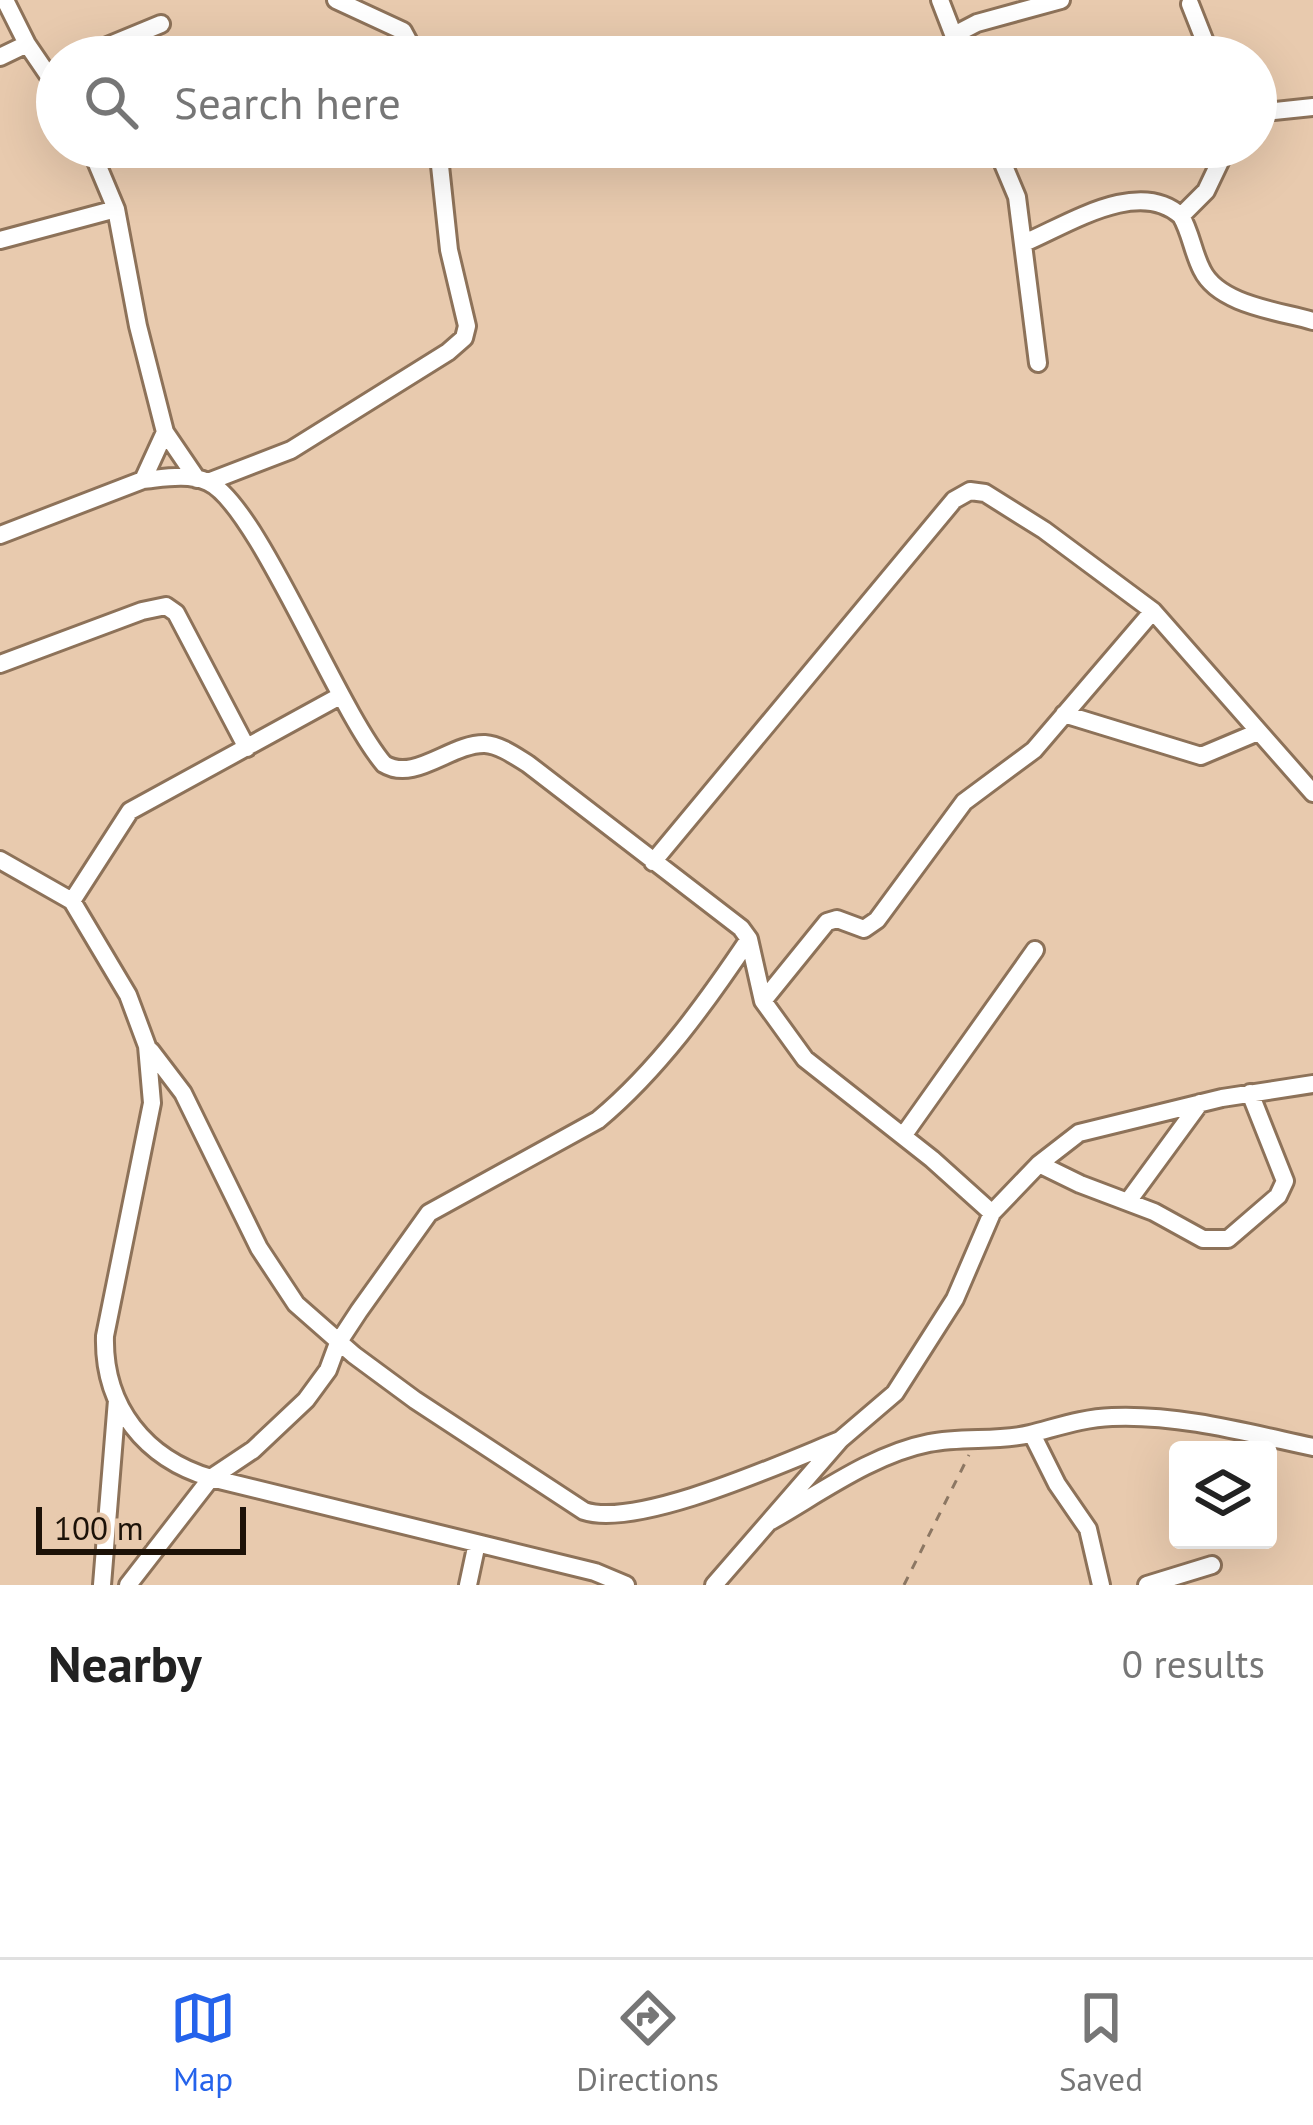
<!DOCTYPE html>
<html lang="en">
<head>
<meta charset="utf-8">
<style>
	:root { --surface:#fff; --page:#f6f6f6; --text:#222; --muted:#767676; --line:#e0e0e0; --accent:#2563eb }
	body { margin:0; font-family:"PT Sans",sans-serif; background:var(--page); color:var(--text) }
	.controls { position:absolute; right:36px; bottom:36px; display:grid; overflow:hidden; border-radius:12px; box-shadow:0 12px 48px #0002 }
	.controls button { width:108px; height:108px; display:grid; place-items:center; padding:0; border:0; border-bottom:3px solid var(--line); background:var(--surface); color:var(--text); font:60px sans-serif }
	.scale { position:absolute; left:36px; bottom:30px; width:210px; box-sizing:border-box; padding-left:12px; border:6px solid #1c1208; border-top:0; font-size:33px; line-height:42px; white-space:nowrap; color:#1c1208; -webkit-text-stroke:9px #e8caae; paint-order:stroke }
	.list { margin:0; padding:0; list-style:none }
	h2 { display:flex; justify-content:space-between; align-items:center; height:156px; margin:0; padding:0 48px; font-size:51px }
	h2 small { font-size:39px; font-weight:400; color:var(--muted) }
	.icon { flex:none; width:66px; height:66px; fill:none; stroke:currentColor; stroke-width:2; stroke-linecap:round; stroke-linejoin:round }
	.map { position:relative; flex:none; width:1313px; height:1585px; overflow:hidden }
	.search { position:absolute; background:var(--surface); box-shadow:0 12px 48px #0002; left:36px; right:36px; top:36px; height:132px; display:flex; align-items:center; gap:30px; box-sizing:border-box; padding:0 42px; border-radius:66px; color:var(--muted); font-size:45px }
	.sheet { height:372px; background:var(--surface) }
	nav { display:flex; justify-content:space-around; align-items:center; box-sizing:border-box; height:168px; border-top:3px solid var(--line); background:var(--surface); font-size:33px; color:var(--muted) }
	nav a { display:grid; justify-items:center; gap:6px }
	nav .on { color:var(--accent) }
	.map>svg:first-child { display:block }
</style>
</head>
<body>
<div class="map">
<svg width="1313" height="1585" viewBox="0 0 1313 1585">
	<rect width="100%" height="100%" fill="#e8caae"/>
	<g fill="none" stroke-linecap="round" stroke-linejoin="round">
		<defs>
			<path id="minor" d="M5 0 27 44 57 88
				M336 0 403 31 417 57
				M940 0 962 57
				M1190 4 1211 57
				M954 35 977 23 1061 0
				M0 57 27 44
				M81 57 161 24
				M1256 113 1313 107
				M996 147 1017 197 1038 363
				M1181 216 1206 191 1227 147
				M0 240 116 209
				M1024 243C1067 225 1139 177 1181 216 1191 233 1193 253 1202 270 1219 305 1279 311 1313 321
				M165 432 197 479
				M143 480C164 478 188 473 208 482 257 504 337 709 384 764 415 783 451 743 485 744 500 745 515 756 528 764L741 928 749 939 763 1001 805 1059 932 1159 992 1213 1039 1164 1079 1133 1222 1098 1313 1084
				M208 482 291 450 448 352 464 338 467 326 449 250 438 147
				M0 535 143 480 165 432 138 326 116 209 90 147
				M0 664 142 611 166 606 176 613 247 748
				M1064 714 1201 756 1258 732
				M0 860 72 901 128 995 147 1046 152 1103 105 1336C103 1407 146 1459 211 1478L595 1572 626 1585
				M653 862 954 500 970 491 985 493 1044 530 1153 611 1313 793
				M72 901 130 811 340 696
				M763 1001 827 922 837 919 864 929 877 920 964 802 1034 750 1153 611
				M151 1051 183 1093 259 1248 296 1304 354 1355 415 1400 584 1511C638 1529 785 1462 840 1440
				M903 1136 1035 950
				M1039 1164 1080 1184 1154 1212 1203 1239H1228L1278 1196 1285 1181 1250 1093
				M1129 1200 1200 1103
				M1032 1434 1057 1484 1088 1529 1101 1585
				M771 1521C820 1493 873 1454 929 1443 962 1436 998 1442 1030 1434 1058 1427 1083 1418 1112 1417 1178 1414 1248 1433 1313 1447
				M102 1585 117 1400
				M128 1585 211 1478 253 1450 306 1400 328 1370 338 1343 359 1311 429 1213 598 1120C658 1070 706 1003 749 939
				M468 1585 477 1543
				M714 1585 840 1440 895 1393 955 1299 992 1213
				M1147 1585 1212 1565"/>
		</defs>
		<use href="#minor" stroke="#8d7259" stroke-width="22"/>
		<path stroke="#8c7763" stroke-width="3" stroke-dasharray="9 9" stroke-linecap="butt" d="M904 1585 969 1455"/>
		<use href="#minor" stroke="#fff" stroke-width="16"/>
	</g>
</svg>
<div class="controls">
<button><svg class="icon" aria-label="layers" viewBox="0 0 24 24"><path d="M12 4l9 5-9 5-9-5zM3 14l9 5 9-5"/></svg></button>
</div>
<div class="scale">100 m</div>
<div class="search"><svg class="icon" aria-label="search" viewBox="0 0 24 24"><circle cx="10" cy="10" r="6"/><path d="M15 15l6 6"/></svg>Search here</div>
</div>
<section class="sheet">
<h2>Nearby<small>0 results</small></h2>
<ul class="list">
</ul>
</section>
<nav>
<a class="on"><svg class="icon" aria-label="map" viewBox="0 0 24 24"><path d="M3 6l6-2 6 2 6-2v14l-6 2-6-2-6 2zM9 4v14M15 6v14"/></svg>Map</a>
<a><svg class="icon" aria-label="directions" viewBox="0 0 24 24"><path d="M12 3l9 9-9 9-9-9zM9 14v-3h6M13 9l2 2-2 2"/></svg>Directions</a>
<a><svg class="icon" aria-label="saved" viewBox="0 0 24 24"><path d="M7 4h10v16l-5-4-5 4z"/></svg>Saved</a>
</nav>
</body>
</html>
